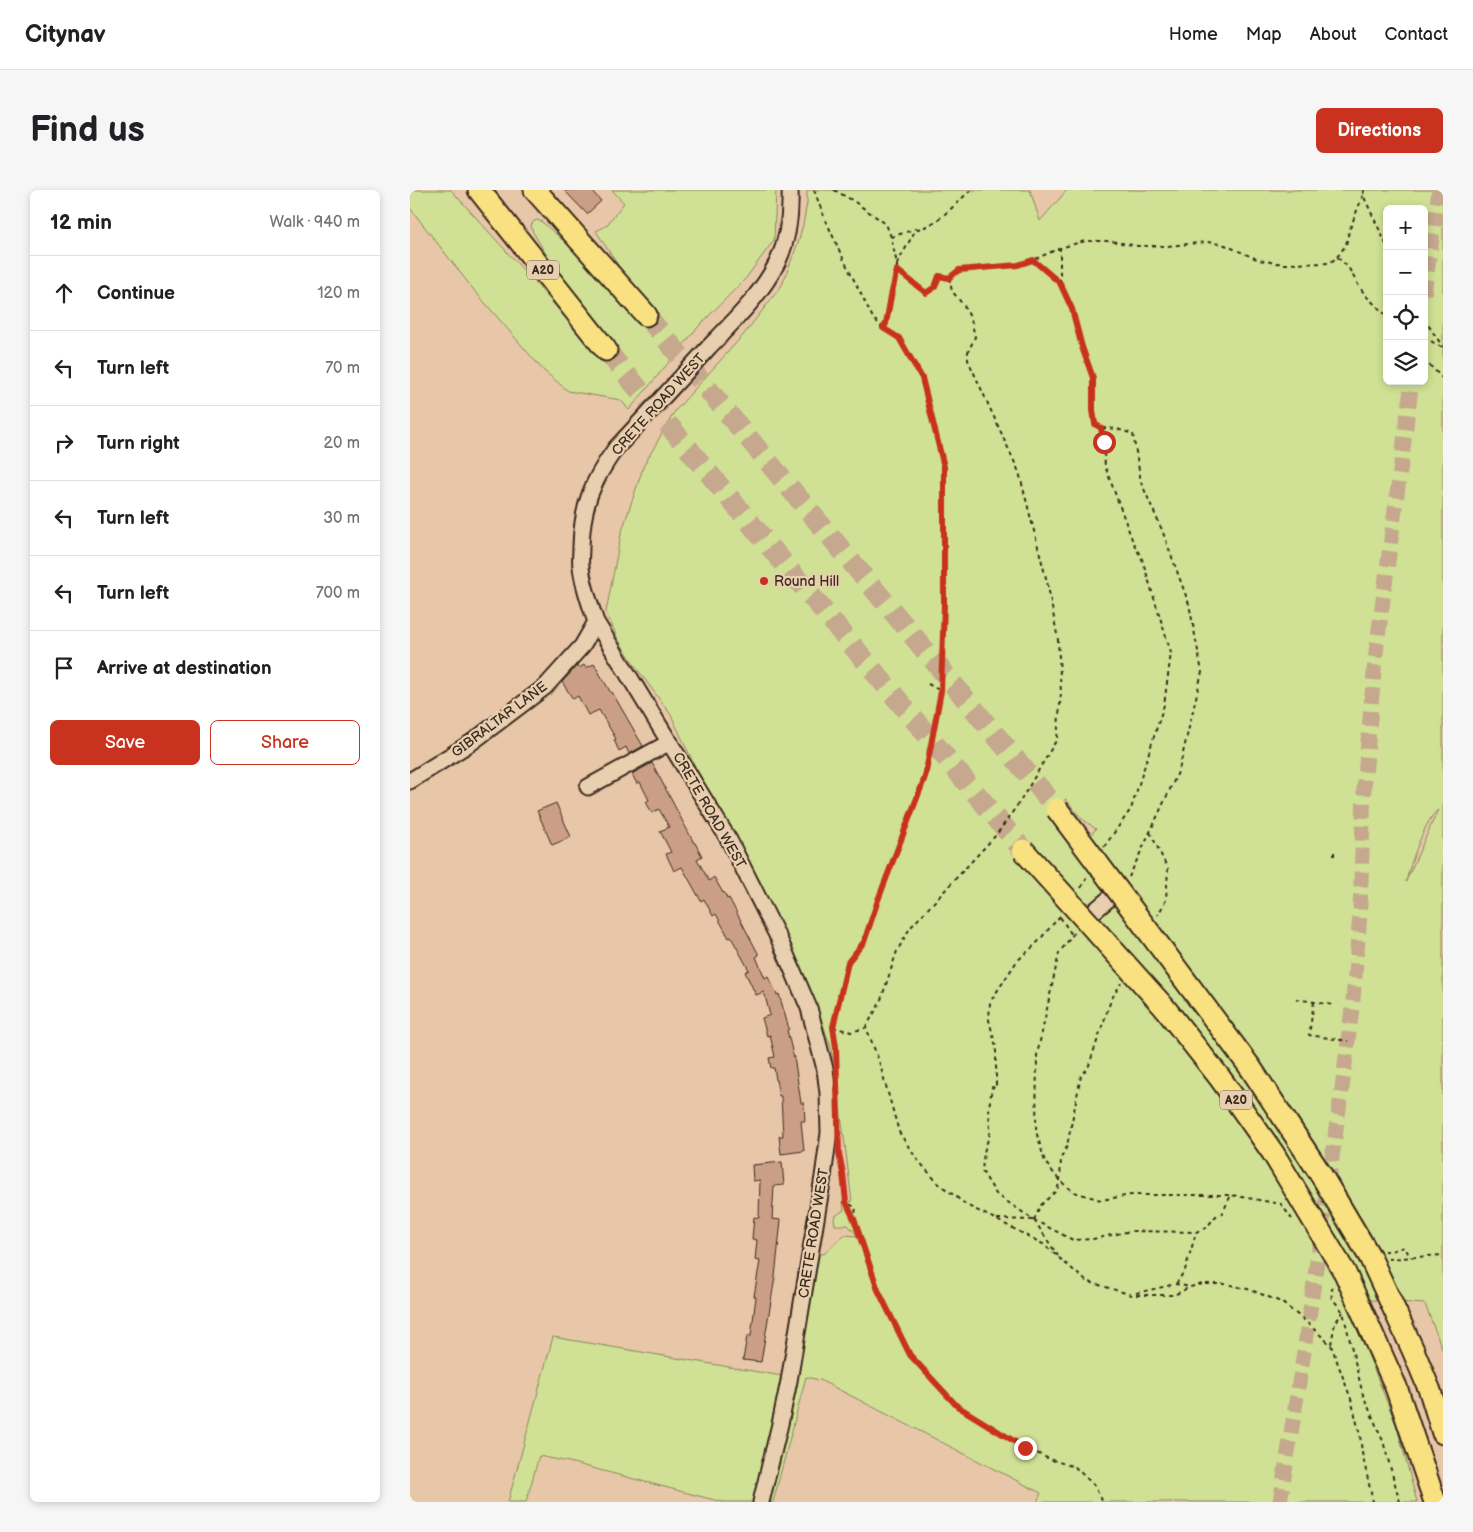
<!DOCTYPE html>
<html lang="en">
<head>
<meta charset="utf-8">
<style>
	:root { --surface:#fff; --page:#f6f6f6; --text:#202124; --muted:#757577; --line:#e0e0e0; --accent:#c8321e }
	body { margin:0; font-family:"Balsamiq Sans",sans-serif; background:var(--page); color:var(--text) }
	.controls { position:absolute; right:15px; top:15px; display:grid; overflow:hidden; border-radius:8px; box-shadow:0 2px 8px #0003 }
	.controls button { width:45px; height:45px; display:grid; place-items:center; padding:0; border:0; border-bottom:1px solid var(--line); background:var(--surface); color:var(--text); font:25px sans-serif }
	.stop { position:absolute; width:15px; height:15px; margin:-11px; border:4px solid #c8321e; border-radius:50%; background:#fff }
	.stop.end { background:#c8321e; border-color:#fff; box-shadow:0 1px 5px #0008 }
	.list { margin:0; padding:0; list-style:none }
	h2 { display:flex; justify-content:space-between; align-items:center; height:65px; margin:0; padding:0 20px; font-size:21px }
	h2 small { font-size:16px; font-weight:400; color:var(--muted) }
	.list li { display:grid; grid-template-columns:32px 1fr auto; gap:15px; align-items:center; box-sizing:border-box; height:75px; padding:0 20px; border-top:1px solid var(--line) }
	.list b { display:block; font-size:19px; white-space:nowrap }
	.list em { font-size:16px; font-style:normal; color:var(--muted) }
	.actions { display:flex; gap:10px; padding:15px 20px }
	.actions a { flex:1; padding:11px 0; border:1px solid var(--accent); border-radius:8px; text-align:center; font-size:18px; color:var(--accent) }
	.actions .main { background:var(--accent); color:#fff }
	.icon { flex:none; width:28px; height:28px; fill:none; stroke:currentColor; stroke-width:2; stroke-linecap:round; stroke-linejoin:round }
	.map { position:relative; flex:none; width:1033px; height:1312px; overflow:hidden; border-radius:8px }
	header { display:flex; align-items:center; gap:30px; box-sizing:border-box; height:70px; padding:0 25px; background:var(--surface); border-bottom:1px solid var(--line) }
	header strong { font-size:24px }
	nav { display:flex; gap:28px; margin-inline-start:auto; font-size:18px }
	.intro { display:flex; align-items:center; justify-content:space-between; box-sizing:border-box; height:120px; padding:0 30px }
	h1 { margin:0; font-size:35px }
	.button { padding:12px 22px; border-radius:8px; background:var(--accent); color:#fff; font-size:18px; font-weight:700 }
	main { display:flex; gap:30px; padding:0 30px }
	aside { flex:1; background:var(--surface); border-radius:8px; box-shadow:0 2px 8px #0003 }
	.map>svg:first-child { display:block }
</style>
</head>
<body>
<header>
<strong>Citynav</strong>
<nav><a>Home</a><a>Map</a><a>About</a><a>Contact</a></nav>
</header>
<div class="intro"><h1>Find us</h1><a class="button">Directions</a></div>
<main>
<aside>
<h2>12 min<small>Walk · 940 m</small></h2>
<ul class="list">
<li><svg class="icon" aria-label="ahead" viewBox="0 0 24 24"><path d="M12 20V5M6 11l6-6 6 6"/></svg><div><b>Continue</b></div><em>120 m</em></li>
<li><svg class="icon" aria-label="left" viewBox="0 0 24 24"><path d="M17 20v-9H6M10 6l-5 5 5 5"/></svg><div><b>Turn left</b></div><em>70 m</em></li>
<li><svg class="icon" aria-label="right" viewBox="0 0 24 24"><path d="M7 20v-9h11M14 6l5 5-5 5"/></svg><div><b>Turn right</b></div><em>20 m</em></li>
<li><svg class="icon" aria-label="left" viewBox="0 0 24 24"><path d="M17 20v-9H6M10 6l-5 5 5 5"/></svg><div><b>Turn left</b></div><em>30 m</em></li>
<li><svg class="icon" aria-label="left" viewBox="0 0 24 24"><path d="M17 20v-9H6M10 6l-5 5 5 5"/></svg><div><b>Turn left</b></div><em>700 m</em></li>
<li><svg class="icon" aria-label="arrive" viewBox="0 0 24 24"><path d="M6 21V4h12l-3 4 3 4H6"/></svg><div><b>Arrive at destination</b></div></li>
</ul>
<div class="actions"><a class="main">Save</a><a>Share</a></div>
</aside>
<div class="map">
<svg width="1033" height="1312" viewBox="0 0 1033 1312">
	<rect width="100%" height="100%" fill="#e8c7a9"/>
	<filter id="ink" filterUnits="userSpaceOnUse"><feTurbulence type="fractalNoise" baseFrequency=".02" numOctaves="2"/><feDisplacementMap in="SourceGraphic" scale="10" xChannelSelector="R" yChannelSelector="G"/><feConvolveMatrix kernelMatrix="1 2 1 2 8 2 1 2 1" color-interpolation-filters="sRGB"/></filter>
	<g filter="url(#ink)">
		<path fill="#d0e195" stroke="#86865a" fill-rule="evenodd" d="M0 0H41L181 155 168 111 140 71 123 42 121 36 123 32 127 30 132 32 187 80 226 99 211 80 186 41 196 36 214 13 202 0H366L364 50 336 88 289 136 219 220 211 210 158 201 133 180 63 99 0 18Z
			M397 0H620L630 31 657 0H1033V1161L1015 1114 934 1108 955 1157 987 1237 1007 1312H627L631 1303 410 1190 396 1187 363 1312H355L407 1063 414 1064 434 1045 448 1046 438 1035H425L424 1027 434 1020 433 1012 437 1010 442 1012 434 947 421 857 398 793 395 798 298 604 261 525 228 480 208 449 196 422 211 344 234 275 265 221 335 143 372 95 388 53 393 35 397 13ZM977 19H1014V191H977ZM656 609 671 628 686 639 665 662 638 621ZM1028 620 996 691V692C999 677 1016 627 1028 620ZM647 682 631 698 621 683Z
			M143 1147 372 1186 344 1312H312L159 1272 129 1266 116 1312H98Z"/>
		<path fill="#cb9f85" stroke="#3b2a1e" d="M154 0H181L191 11 177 24Z
			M184 474 201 503 202 502 233 556 219 564 216 557 209 561 204 550 206 549 189 520 178 525 168 506 163 509 152 492 168 475 169 478 174 475 176 478Z
			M242 573 284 653H285L292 666 287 669 299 691 304 687 313 703 314 702 317 709 319 708 349 765 346 767 355 788 358 786 367 805 369 804 379 839 377 840 385 873 391 913H394L395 931H391L394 961 371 964 369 946H373L371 906H369L364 878H361L359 868 365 867 360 845 357 846 352 828 360 825 354 802 346 805 335 782 339 780 321 747 319 748 306 724 303 726 294 709 291 711 272 677 264 681 256 664 261 662 250 641 259 637 249 619 242 623 236 612 239 610 230 592 227 594 222 584Z
			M146 613 161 647 142 655 127 621Z
			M372 972 374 995 364 996 362 1029 371 1030 365 1087 351 1172 333 1170 337 1146H341L346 1107 344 1106 350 1071 345 1070 347 1050 342 1049 344 1027 349 1028 350 990 343 991 342 975Z"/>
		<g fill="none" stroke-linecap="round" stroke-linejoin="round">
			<path stroke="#c5a88d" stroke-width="15" stroke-dasharray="15 8" stroke-linecap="butt" d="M1014 104 1029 0
				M870 1312 894 1162 933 891 943 810 950 724 954 598 965 470 1002 191"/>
			<path stroke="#c5a88d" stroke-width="21" stroke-dasharray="21 11" stroke-linecap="butt" d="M236 125 647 619
				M196 160 613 660"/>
			<defs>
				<path id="minor" d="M0 591 62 552 135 497 172 456 186 432
					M178 597 260 552
					M675 729 708 701
					M351 1312 370 1234 379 1191 413 987 419 943 418 903 415 879 399 818 370 751 319 650 186 432C180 414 173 396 171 377 170 370 171 364 171 357 172 316 182 291 206 258 237 225 268 191 299 157 324 131 352 104 368 71 378 49 381 24 380 0"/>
				<path id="highway" d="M69 0 196 160
					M125 0 236 125
					M960 1067 1003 1160 1020 1201 1033 1243
					M986 1197 1025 1312"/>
			</defs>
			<use href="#minor" stroke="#3b2a1e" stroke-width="19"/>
			<use href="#highway" stroke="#3b2a1e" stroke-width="25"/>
			<path stroke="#3b2a1e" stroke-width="2" stroke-dasharray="4 4" stroke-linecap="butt" d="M404 0 413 24 430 62 463 128 473 138 489 149 511 188 534 277V414L531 501 515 587 468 710 454 752 438 772 423 837 426 864
				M424 0 442 10 476 34 481 47 487 74V80L476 135 473 138
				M954 0 953 5 977 56
				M481 47 505 39
				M927 67 936 55 939 41 953 5
				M623 70 650 93
				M487 74 506 39C525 38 547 12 561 0
				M487 80 516 103 525 97 529 86 539 88 549 80 607 75 623 70 650 58
				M539 88 542 101 554 116 561 129 565 147 558 162V170L609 282 638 396 648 450 651 503 647 549 611 610 587 644 500 738 487 761 470 813 456 837 469 871 489 942 506 968 528 993 558 1016 585 1029 633 1054 676 1091 722 1105H764L780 1097 793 1094H817L841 1100 871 1112 893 1129 921 1155 941 1209 950 1245 952 1263 963 1312
				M1014 129 1033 157
				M1014 147 1033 158
				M1014 169 1033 189
				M692 238 707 239 723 244 731 292 752 340 779 414 792 482 769 580 719 687
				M518 494 531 501
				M740 642 758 679 756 710 748 725
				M694 657 721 619 754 515 761 463 732 369 723 352 695 276 693 252 691 238 685 235 683 220V188L672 157 662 119 650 93V58L675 51H701L728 56H758L798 52 815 55 849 70 873 74 920 73 927 67 938 77 950 98 958 108 977 126
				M924 662V670
				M671 698 677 687
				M650 726 626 754 607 771 580 812 579 830 586 857V898L582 897 579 918 580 943 574 962 572 981 586 1004 624 1030 663 1050 683 1049 721 1041 786 1042 796 1038 806 1026 812 1024 821 1005
				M650 727 662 745
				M664 743 649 763 627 865 626 941 635 972 650 991 664 1002 691 1010 721 1005H821L871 1014 882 1029
				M886 809 924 815
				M904 812 899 845 938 851
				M423 837 441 842 455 838
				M430 969 436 1012 446 1018 444 1029 468 1100 500 1165 547 1216 615 1257 639 1269 665 1277 684 1295 693 1312
				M437 1013 444 1029
				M587 1029 624 1030
				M624 1030 630 1016 647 1000 650 991 651 968 657 956 671 886 678 878 701 810 711 793
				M624 1030 648 1066
				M974 1061H981L994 1057 1001 1067
				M978 1069 1033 1065
				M766 1094 775 1080 786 1043
				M923 1097 921 1102 922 1108 933 1122 953 1205 973 1251 990 1312
				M726 1103 766 1094 780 1097
				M921 1154 925 1133 933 1122"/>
			<use href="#minor" stroke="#e8cfb0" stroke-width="15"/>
			<use href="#highway" stroke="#f9e181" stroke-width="21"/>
			<defs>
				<path id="highway-bridge" d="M647 619 840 877 910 983 960 1067
					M613 660 754 817 810 888 863 963 935 1083 986 1197"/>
			</defs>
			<use href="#highway-bridge" stroke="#3b2a1e" stroke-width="25" stroke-linecap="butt"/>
			<use href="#highway-bridge" stroke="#f9e181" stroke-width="21"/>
		</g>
	</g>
	<g fill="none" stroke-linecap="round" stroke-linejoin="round" filter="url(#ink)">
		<path stroke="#c8321e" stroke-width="6" d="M615 1258 547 1216 500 1165 468 1100 444 1029 436 1012 433 983 429 964 426 857 423 837 438 772 454 752 468 710 515 587 531 501 534 414V277L512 188 489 148 473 138 476 134 481 106 487 80 516 103 525 97 529 86 539 88 549 80 608 75 623 70 650 93 662 119 672 157 683 188V220L685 234 691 238 694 252"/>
	</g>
	<circle fill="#c8321e" stroke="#e8cfb0" stroke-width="2" cx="354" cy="391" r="5"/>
	<g text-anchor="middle" stroke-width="4.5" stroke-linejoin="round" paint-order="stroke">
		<g fill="#e8cfb0" stroke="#6f5c4a" stroke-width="1">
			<rect x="117" y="70.5" width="32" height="19" rx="4"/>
			<rect x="810" y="900.5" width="32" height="19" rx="4"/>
		</g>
		<g font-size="12" font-weight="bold" fill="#3b2a1e">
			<text x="133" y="84">A20</text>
			<text x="826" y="914">A20</text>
		</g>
		<g font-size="14" fill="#3b2a1e" stroke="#e8cfb0">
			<text transform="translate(248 214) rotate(-48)" y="5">CRETE ROAD WEST</text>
			<text transform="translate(89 529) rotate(-37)" y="5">GIBRALTAR LANE</text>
			<text transform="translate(300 620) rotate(60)" y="5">CRETE ROAD WEST</text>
			<text transform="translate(403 1043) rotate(-81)" y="5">CRETE ROAD WEST</text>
		</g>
		<g font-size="14" fill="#3b2a1e" stroke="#e8cfb0" text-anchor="start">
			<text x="364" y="396">Round Hill</text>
		</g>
	</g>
</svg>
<div class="controls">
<button>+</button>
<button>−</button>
<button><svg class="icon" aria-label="locate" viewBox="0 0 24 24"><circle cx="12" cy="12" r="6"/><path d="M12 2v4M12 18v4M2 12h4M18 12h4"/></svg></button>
<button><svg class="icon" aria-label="layers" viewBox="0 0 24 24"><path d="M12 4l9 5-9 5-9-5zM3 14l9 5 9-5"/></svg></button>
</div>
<div class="stop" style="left:694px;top:252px"></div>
<div class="stop end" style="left:615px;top:1258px"></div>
</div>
</main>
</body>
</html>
